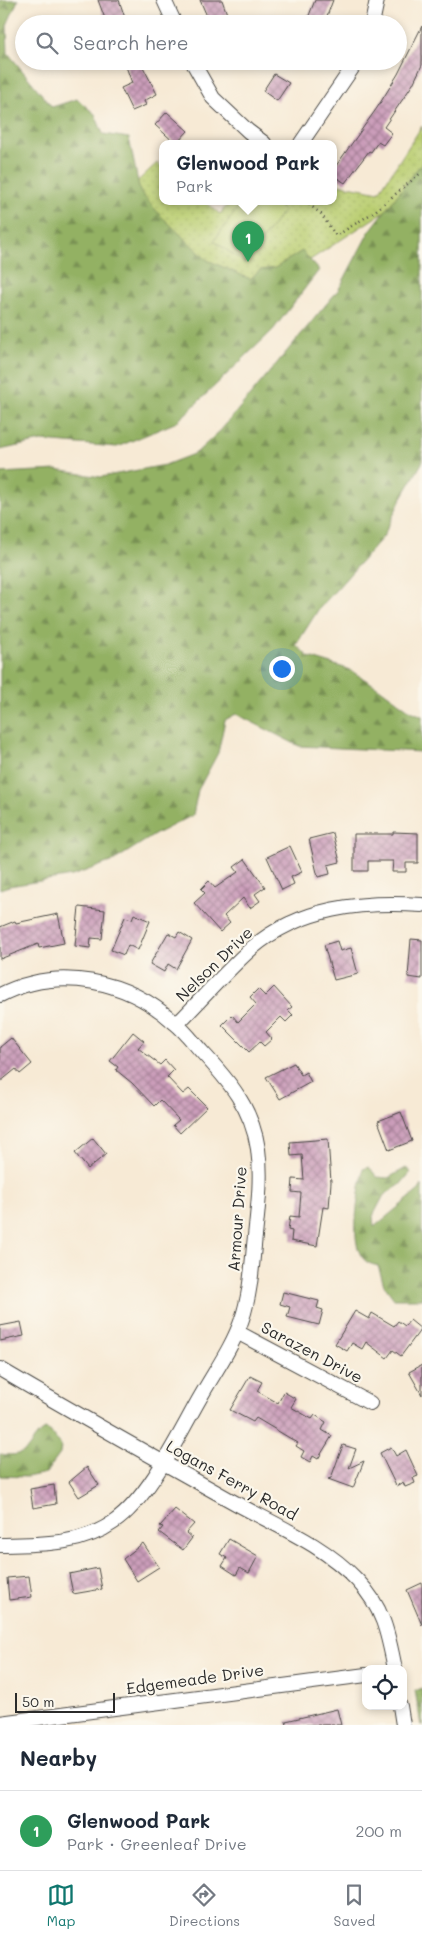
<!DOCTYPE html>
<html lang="en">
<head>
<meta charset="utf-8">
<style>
	:root { --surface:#fff; --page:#f6f6f7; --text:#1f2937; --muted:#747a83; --line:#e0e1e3; --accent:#0f766e }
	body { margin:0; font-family:Mali,sans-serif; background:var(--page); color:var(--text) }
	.controls { position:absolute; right:15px; bottom:15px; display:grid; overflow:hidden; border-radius:10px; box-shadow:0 2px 8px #0003 }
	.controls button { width:45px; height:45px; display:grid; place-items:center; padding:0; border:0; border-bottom:1px solid var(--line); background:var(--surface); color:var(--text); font:25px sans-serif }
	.scale { position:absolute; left:15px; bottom:12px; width:100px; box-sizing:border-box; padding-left:5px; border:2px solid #2b2b2b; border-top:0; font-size:14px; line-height:18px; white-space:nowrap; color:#2b2b2b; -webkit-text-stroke:4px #fbf7ec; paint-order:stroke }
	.you { position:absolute; left:281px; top:668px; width:18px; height:18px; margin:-12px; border:4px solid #fff; border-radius:50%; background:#1a73e8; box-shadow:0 0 0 8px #1a73e833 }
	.badge { display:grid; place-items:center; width:32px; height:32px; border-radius:50%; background:var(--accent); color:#fff; font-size:16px; font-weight:700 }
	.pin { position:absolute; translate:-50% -41px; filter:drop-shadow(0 1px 2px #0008) }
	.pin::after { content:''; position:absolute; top:26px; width:18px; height:15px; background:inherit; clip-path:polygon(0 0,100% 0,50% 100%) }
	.popup { position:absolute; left:159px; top:140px; width:178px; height:65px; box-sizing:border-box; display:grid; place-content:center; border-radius:10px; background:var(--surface); filter:drop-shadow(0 1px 4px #0005); font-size:16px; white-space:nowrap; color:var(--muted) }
	.popup b { font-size:19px; color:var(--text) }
	.popup::after { content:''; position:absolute; left:50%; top:100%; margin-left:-10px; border:10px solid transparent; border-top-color:var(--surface) }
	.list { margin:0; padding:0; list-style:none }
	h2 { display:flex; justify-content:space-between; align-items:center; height:65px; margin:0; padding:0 20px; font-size:21px }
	h2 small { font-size:16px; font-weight:400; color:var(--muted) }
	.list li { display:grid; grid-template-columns:32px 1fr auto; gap:15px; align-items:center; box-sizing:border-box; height:80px; padding:0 20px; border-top:1px solid var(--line) }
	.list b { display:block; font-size:19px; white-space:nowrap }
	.list p { margin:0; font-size:16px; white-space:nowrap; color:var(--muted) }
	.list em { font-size:16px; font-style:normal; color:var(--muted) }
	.icon { flex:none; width:28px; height:28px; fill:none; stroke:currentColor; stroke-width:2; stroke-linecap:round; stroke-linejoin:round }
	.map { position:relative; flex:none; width:422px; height:1725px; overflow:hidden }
	.search { position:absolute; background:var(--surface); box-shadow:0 2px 8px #0003; left:15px; right:15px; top:15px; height:55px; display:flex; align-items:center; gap:12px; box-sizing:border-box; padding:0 18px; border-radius:28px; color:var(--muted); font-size:19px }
	.sheet { height:145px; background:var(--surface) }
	nav { display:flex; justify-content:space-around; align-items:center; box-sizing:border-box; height:70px; border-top:1px solid var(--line); background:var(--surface); font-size:14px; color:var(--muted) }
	nav a { display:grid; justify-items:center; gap:2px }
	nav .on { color:var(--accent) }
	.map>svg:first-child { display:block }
</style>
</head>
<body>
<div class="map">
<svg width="422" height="1725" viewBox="0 0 422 1725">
	<defs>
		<pattern id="grass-dots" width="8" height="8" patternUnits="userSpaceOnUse" patternTransform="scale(1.25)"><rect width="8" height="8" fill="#bace71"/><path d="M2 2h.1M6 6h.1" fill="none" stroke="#a0b162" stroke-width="1.8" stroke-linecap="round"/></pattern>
		<pattern id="forest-firs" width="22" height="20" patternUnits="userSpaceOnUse" patternTransform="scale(1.25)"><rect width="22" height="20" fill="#93b163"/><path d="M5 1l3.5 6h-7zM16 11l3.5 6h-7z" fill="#789052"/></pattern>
		<pattern id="building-cross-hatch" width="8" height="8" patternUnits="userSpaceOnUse" patternTransform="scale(1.25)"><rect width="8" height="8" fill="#cb9dba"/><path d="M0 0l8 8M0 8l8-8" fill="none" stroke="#a58097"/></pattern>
	</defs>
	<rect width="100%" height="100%" fill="#fbf7ec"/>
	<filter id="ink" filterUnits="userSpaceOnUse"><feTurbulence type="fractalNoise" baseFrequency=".02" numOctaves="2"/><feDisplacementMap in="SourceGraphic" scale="10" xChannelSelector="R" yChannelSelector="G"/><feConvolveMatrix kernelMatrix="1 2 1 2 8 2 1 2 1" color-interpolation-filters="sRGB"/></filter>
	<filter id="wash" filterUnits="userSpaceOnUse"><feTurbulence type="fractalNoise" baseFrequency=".0096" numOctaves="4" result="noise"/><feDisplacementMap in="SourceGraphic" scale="20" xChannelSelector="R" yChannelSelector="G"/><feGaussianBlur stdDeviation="1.12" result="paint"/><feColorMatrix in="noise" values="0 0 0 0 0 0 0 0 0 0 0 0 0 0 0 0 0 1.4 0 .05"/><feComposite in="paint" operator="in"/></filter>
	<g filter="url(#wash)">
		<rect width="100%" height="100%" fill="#f7ead5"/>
		<path fill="url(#grass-dots)" stroke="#727c4e" d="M422 126V187L232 311 128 190 157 163 163 168V201H204L220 214 230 201H333V183L379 192Z"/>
		<path fill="url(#forest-firs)" stroke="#5f6e47" d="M0 0H18L7 25 8 53 52 107 77 99 95 114 103 134 129 138 140 192 161 216 207 260 250 279 260 270 275 268 302 251 319 270 273 330 177 422 117 447 41 441 0 450Z
			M422 165V463L401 499 383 537 318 610 296 645 309 657 348 669 379 688 409 710 422 716V752L299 746 236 714 225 720 218 753 198 790 193 815 156 834 113 861 72 876 9 886 0 889V473L56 470 101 477 165 465 196 453 221 430 339 289 369 232 419 167Z
			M369 1167 377 1177 388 1178 406 1168 411 1172 400 1185 384 1195 373 1216 374 1227 419 1190 422 1185V1299H394L384 1285 378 1266C375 1265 370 1264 367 1262 346 1248 360 1191 363 1169Z
			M45 1429 50 1431 61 1446 60 1454 46 1473 27 1477 0 1476V1454C34 1459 26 1441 45 1429Z
			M422 1688V1725H421L415 1691Z"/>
		<path fill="#bace71" stroke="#727c4e" d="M243 201H271L284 210 245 263 214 241Z"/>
		<g id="blocks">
			<path fill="url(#building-cross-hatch)" d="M98 0H119L127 24H107Z
				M200 0H222L227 14 209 21Z
				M315 0H333L324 24 308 18Z
				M422 26V65L413 84 384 127 392 133 383 145 378 142 371 152 369 151 345 183 333 175V170L377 108 398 74Z
				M124 61H140L157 94 144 101 146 105 132 111 121 88 132 83Z
				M274 74 289 83 277 101 263 91Z
				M167 112 188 131 177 143H175L155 125Z
				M393 832 418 833V863H406V872H392L393 861H368V871H354V834H393Z
				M333 833 340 862 328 865 330 874 318 877 309 839Z
				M290 846 302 872 291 877 294 884 282 890 267 857Z
				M245 859 265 887 255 894 260 901 250 908 243 898 224 916 230 923 220 932 194 903 205 893 201 889 209 881 215 888 238 872 234 867Z
				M79 907 105 910 102 939 91 938 90 948 75 946Z
				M58 914 64 943 39 948 38 944 0 959V927L15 921 16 923Z
				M134 914 150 921 138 950 128 945 124 955 111 950 125 917 132 919Z
				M179 932 192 940 176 969 168 964 164 972 150 964 168 933 176 937Z
				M411 939 422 940V979L408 977Z
				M337 941 340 951 351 948 358 974 334 980 324 945Z
				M274 987 292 1007 288 1010 293 1015 286 1022 281 1017 266 1032 272 1039 264 1046 260 1042 249 1052 222 1025 232 1015 238 1022 256 1004 250 997 258 989 265 996Z
				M133 1032 144 1041 138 1048 160 1065 165 1060 174 1070 167 1077 183 1094 189 1089 207 1107 180 1133 173 1125 179 1120 160 1100 154 1106 132 1083 116 1070 118 1067 110 1061Z
				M11 1038 32 1064 20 1074 16 1069 0 1082V1047Z
				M294 1063 301 1075 306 1072 311 1082 280 1099 266 1077Z
				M401 1112 412 1141 389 1150 378 1121Z
				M93 1138 106 1154 88 1169 75 1153Z
				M328 1139 331 1182 329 1208 323 1207 317 1246 291 1241 292 1231 288 1230 290 1216 299 1217 301 1193 292 1192 293 1179 304 1180 302 1155 291 1156 290 1142Z
				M283 1292 319 1301 317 1308 323 1310 319 1325 287 1317 290 1307 280 1304Z
				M355 1311 369 1319 372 1313 394 1326 398 1321 405 1326 410 1320 421 1329 401 1356 393 1350 387 1358 366 1342 362 1349 352 1343 347 1351 335 1344Z
				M21 1322 24 1336 0 1341V1326Z
				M422 1365V1395L409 1372Z
				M250 1376 262 1382 257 1391 278 1403 284 1392 296 1399 291 1407 312 1419 315 1415 326 1422 322 1430 332 1436 318 1459 313 1456 310 1462 301 1457 304 1451 296 1446 298 1443 256 1418 253 1422 230 1410Z
				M343 1445 356 1449 349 1468 364 1461 353 1488 328 1479 331 1478Z
				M391 1447 396 1456 406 1450 418 1476 413 1478 415 1483 405 1487 403 1482 396 1486 380 1453Z
				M87 1467 99 1485 79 1497 69 1482Z
				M54 1485 56 1504 33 1508 30 1489Z
				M175 1509 194 1524 186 1533 192 1538 183 1550 159 1532 163 1527 160 1526Z
				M229 1539 258 1556 249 1573 240 1568 236 1575 222 1566 227 1558 220 1554Z
				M143 1543 159 1567 137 1581 123 1559Z
				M98 1568 102 1589 73 1594 69 1574Z
				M29 1576 32 1597 9 1600 7 1578Z
				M422 1583V1625L407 1590Z
				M337 1709 341 1725H287L286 1721Z"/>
		</g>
	</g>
	<g filter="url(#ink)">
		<use href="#blocks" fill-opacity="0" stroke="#4a4844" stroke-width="1"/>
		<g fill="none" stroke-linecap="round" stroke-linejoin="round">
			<defs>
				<path id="minor" d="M164 0 175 24
					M372 24 377 0
					M192 61 213 98 248 131 264 143
					M301 143 357 61
					M0 995C59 965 128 980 175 1023 185 1031 193 1042 202 1052 229 1081 252 1108 258 1149 262 1177 258 1208 255 1236 252 1264 251 1292 242 1319 233 1346 215 1371 201 1396 179 1434 150 1497 114 1522 80 1546 40 1544 0 1545
					M177 1024C202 999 226 971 252 948 300 907 362 901 422 905
					M237 1332 370 1403
					M0 1369C76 1414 153 1457 230 1500 274 1525 322 1543 357 1580 383 1607 388 1633 395 1669
					M400 1706 403 1725
					M0 1723 366 1675"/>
			</defs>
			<use href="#minor" stroke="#4a4844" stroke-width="16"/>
			<path stroke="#4a4844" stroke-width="2.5" stroke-dasharray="1 4" stroke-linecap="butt" d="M305 201 321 214 336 236 374 212 422 172"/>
			<use href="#minor" stroke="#fff" stroke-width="14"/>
		</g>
	</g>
	<g text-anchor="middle" stroke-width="4.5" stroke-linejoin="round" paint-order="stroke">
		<g font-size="16" fill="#2b2b2b" stroke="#fbf7ec">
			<text transform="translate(214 964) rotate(-44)" y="6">Nelson Drive</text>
			<text transform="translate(237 1219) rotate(-86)" y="6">Armour Drive</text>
			<text transform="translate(312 1352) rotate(28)" y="6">Sarazen Drive</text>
			<text transform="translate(232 1480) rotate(29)" y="6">Logans Ferry Road</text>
			<text transform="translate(195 1679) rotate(-8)" y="6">Edgemeade Drive</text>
		</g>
	</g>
</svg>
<div class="controls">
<button><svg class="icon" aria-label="locate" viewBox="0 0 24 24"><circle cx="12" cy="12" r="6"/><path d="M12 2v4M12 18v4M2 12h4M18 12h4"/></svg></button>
</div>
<div class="scale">50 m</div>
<div class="you"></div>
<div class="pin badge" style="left:248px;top:262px;background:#2e9e5b">1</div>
<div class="popup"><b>Glenwood Park</b>Park</div>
<div class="search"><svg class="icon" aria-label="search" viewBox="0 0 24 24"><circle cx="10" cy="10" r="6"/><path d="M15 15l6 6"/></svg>Search here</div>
</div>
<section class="sheet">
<h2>Nearby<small></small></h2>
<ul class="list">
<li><span class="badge" style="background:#2e9e5b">1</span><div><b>Glenwood Park</b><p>Park · Greenleaf Drive</p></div><em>200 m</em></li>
</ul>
</section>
<nav>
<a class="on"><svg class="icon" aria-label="map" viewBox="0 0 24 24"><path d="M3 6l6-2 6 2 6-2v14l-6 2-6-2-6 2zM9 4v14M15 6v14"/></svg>Map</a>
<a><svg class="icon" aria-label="directions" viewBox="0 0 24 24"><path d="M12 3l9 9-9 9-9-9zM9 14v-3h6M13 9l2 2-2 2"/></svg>Directions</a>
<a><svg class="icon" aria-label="saved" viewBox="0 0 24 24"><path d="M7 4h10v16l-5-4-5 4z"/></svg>Saved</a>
</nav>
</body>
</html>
